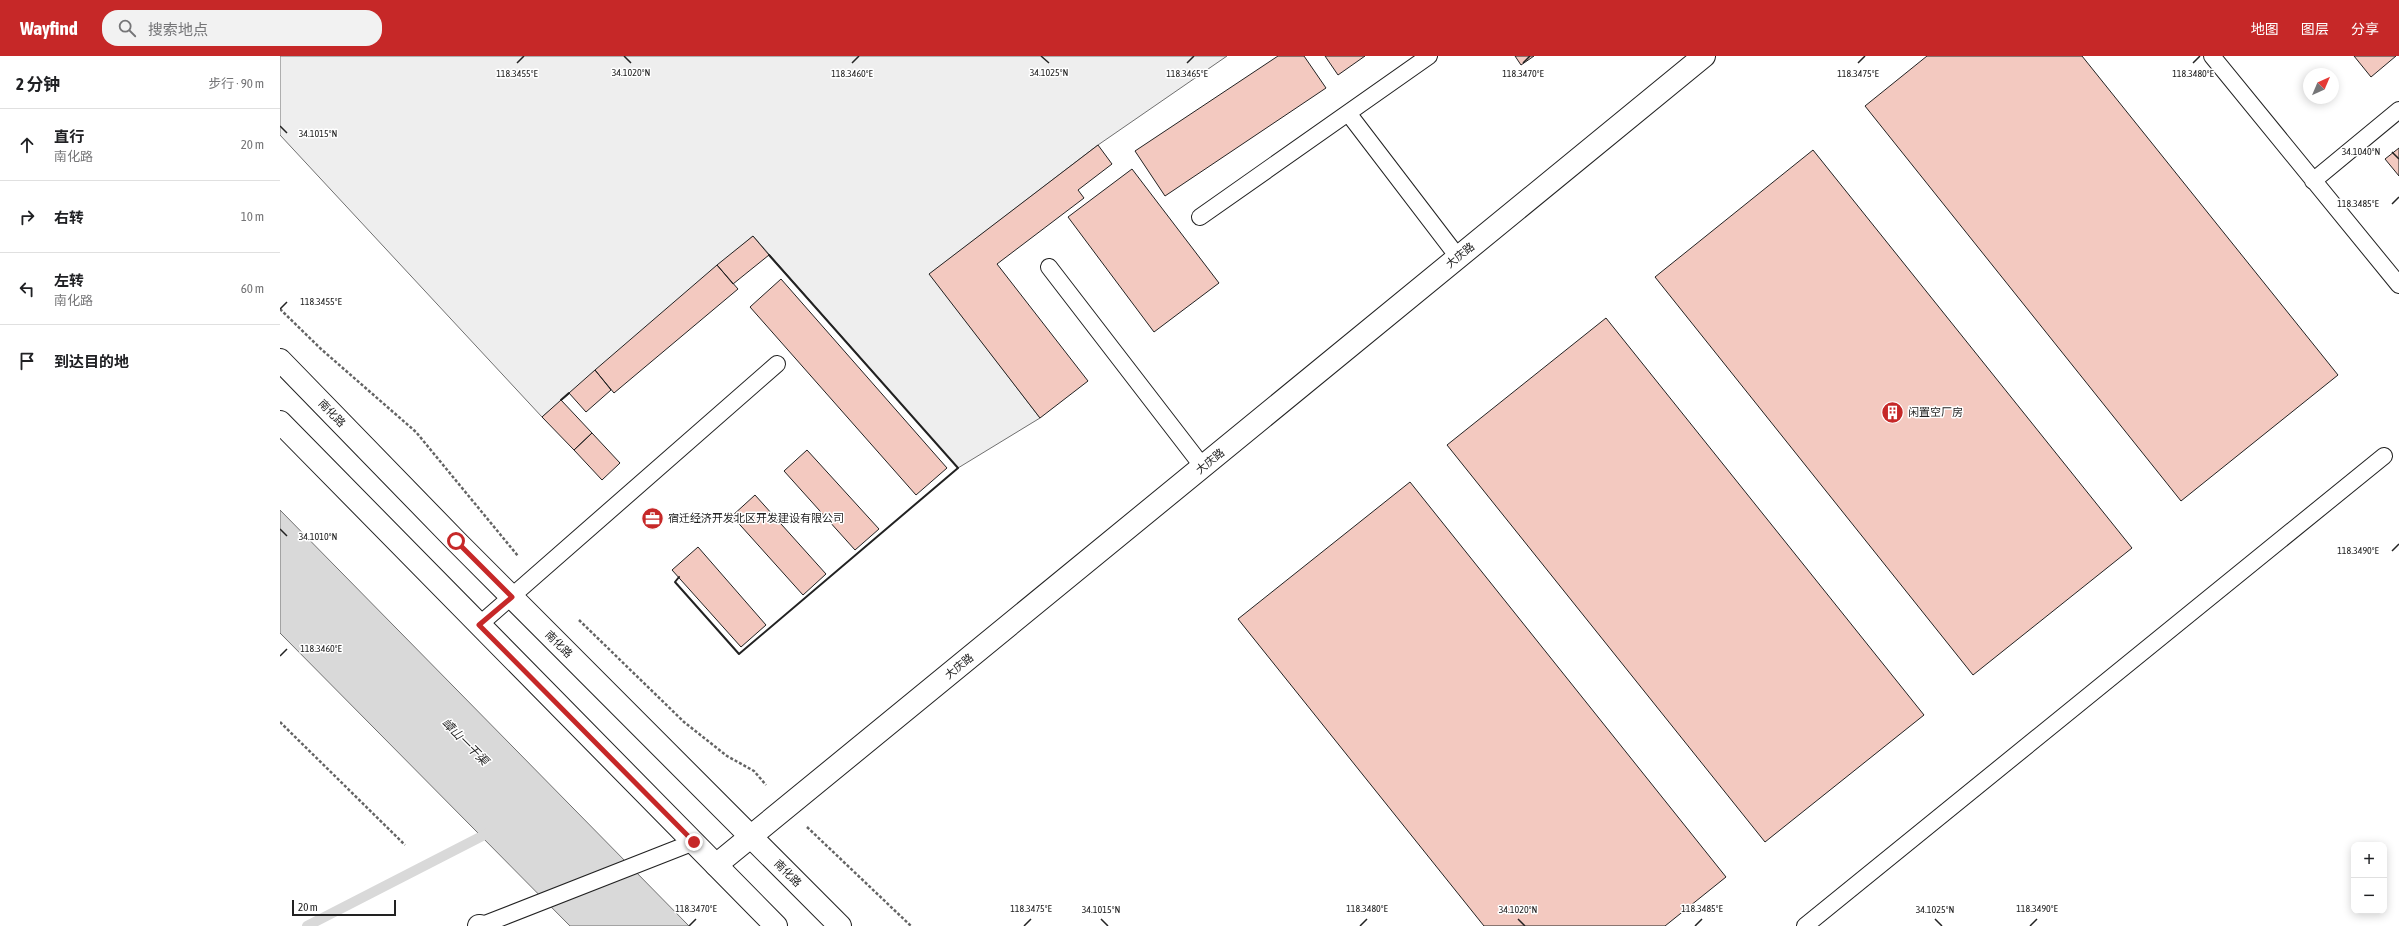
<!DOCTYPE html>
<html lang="zh">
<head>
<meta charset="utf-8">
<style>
	:root { --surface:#fff; --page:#f2f2f2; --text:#202124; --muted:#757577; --line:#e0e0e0; --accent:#c62828 }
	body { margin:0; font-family:"Asap Condensed","Noto Sans SC",sans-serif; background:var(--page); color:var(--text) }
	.controls { position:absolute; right:12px; bottom:12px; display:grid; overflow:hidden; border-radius:8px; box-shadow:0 2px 10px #0003 }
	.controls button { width:36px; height:36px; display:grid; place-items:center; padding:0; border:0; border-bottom:1px solid var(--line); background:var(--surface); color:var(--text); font:20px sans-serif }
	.compass { position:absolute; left:2023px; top:12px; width:36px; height:36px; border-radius:50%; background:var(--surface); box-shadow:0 2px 10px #0003; rotate:44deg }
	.scale { position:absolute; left:12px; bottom:10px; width:104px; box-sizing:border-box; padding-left:4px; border:2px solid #222; border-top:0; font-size:11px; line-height:14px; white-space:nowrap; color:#222; -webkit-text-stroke:3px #fff; paint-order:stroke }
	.stop { position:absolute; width:12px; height:12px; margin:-9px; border:3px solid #c62828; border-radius:50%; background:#fff }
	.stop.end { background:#c62828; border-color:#fff; box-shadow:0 1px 4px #0008 }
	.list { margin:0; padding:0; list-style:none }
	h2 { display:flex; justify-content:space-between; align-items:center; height:52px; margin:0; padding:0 16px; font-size:17px }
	h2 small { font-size:13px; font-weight:400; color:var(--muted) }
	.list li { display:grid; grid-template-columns:26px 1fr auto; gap:12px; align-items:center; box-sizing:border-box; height:72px; padding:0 16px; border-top:1px solid var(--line) }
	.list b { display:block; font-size:15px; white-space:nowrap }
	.list p { margin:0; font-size:13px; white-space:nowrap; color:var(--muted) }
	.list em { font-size:13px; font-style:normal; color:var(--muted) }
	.icon { flex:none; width:22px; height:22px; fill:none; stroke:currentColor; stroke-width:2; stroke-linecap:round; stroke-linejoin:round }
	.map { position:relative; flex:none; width:2119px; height:870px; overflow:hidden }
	header { display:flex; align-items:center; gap:24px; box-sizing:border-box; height:56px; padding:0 20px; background:var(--accent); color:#fff }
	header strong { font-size:19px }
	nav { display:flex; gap:22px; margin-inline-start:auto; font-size:14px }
	.search { width:280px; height:36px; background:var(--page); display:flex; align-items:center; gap:10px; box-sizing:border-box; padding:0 14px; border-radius:16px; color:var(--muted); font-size:15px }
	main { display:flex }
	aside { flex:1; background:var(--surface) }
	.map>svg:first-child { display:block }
</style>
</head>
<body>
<header>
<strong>Wayfind</strong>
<div class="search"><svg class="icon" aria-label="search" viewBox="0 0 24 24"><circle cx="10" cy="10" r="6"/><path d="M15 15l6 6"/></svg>搜索地点</div>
<nav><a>地图</a><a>图层</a><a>分享</a></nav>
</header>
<main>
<aside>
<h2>2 分钟<small>步行 · 90 m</small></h2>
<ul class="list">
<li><svg class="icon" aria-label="ahead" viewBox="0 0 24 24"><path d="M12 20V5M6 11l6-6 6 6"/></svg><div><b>直行</b><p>南化路</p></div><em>20 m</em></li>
<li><svg class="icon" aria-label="right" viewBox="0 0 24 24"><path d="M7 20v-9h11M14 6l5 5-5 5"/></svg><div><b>右转</b></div><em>10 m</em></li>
<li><svg class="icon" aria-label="left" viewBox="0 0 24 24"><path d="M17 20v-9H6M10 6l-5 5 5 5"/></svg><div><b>左转</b><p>南化路</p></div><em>60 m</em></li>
<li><svg class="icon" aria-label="arrive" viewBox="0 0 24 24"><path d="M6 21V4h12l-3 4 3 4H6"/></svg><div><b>到达目的地</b></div></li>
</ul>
</aside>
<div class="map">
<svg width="2119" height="870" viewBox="0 0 2119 870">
	<rect width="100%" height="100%" fill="#fff"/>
	<path fill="#eee" stroke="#6f6f6f" d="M0 0H947L818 89 650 218 760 362 678 412 473 180 262 361 0 79Z"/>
	<path fill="#d9d9d9" stroke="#6f6f6f" d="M0 454 409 870H290L0 577Z"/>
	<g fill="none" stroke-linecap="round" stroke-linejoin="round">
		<path stroke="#d9d9d9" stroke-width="10" d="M27 870 212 775"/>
	</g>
	<path fill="#f3c9c0" stroke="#222" d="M998 0H1024L1046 32 885 140 855 95Z
		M1045 0H1085L1058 19Z
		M1235 0H1254L1241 9Z
		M1647 0H1802L2058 319 1901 445 1585 50Z
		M2074 0H2116L2091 21Z
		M818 89 832 108 798 134 804 142 717 208 808 325 760 362 649 218Z
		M2119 92V120L2105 103Z
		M1533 94 1852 492 1693 619 1375 221Z
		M852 113 939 227 874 276 788 161Z
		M473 180 489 199 453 228 437 209Z
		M437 209 458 233 334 337 315 314Z
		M501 223 667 412 636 439 470 251Z
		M1326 262 1644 659 1485 786 1167 389Z
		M315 314 331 334 306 356 289 337Z
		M281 344 312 377 294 394 262 361Z
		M312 377 340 407 322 424 294 394Z
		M527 394 599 473 575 494 504 415Z
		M1130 426 1446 821 1385 870H1204L958 563Z
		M475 439 546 518 523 539 452 460Z
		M418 491 486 569 461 591 392 514Z"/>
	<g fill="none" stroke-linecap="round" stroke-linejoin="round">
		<defs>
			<path id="service" d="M1932 0 2119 229
				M1068 57 1178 201
				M2033 125 2119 54
				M920 161 1149 0
				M769 211 923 411
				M199 569 497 308
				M200 870 414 786
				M1525 870 2104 400"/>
			<path id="minor" d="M199 870H200"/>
			<path id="tertiary" d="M436 809 1424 0"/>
			<path id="secondary" d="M0 304 176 485 560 870
				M0 366 496 870"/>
		</defs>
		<use href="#service" stroke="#222" stroke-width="18"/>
		<use href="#minor" stroke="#222" stroke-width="24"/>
		<use href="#tertiary" stroke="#222" stroke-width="24"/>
		<use href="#secondary" stroke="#222" stroke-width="24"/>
		<path stroke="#646464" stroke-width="2.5" stroke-dasharray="3 2" stroke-linecap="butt" d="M0 253 41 293 136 376 238 500
			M299 564 404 666 447 700 474 715 486 729
			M0 666 125 789
			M527 771 631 870"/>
		<use href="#service" stroke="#fff" stroke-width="16"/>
		<use href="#minor" stroke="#fff" stroke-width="22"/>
		<use href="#tertiary" stroke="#fff" stroke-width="22"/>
		<use href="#secondary" stroke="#fff" stroke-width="22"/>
		<path stroke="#222" stroke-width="2" d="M281 344 289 337
			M399 521 395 526 459 598 678 412 489 199"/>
	</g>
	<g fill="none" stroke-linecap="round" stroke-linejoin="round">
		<path stroke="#c62828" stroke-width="5" d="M176 485 232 541 199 569 414 786"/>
	</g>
	<path fill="none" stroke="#222" stroke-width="1.5" d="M344 0 351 7M761 0 769 7M237 7 244 0M572 7 579 0M907 7 914 0M1243 7 1250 0M1578 7 1585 0M1913 7 1920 0M0 70 7 77M2112 96 2119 103M2112 148 2119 141M0 253 7 246M0 473 7 480M2112 495 2119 488M0 600 7 593M821 863 828 870M1238 863 1245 870M1655 863 1662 870M409 870 416 863M744 870 751 863M1080 870 1087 863M1415 870 1422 863M1750 870 1757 863"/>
	<defs>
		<symbol id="building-disc" viewBox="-11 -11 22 22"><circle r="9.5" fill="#c62828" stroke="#fff"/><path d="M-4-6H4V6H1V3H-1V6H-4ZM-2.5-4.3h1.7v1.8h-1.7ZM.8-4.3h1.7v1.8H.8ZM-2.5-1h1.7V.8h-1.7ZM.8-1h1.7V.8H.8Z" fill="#fff"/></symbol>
		<symbol id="office-disc" viewBox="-11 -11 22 22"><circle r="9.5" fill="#c62828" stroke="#fff"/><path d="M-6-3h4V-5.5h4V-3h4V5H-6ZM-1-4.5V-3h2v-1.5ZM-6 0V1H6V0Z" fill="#fff"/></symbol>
	</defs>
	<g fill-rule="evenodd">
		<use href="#building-disc" x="1600" y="344" width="25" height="25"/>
		<use href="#office-disc" x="360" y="450" width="25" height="25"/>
	</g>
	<g text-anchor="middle" stroke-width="3" stroke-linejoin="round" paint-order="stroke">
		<g font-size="11" fill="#222" stroke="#fff">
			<text transform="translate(1180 199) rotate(-39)" y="4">大庆路</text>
			<text transform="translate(52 357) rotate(46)" y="4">南化路</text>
			<text transform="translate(930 405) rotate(-39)" y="4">大庆路</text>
			<text transform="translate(279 588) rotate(45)" y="4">南化路</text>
			<text transform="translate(679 610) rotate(-39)" y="4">大庆路</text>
			<text transform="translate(508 817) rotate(45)" y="4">南化路</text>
		</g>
		<g font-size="11" fill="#222" stroke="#fff" text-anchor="start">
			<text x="1628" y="360">闲置空厂房</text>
			<text x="388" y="466">宿迁经济开发北区开发建设有限公司</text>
		</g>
		<g font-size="12" font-style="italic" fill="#222" stroke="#fff">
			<text transform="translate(185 686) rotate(45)" y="4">嶂山一干渠</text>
		</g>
	</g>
	<g font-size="10" text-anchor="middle" fill="#222" stroke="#fff" stroke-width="3" stroke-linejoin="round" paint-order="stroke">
		<text x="351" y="20">34.1020°N</text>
		<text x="769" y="20">34.1025°N</text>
		<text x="237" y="21">118.3455°E</text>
		<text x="572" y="21">118.3460°E</text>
		<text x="907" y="21">118.3465°E</text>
		<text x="1243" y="21">118.3470°E</text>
		<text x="1578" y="21">118.3475°E</text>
		<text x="1913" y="21">118.3480°E</text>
		<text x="38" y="81">34.1015°N</text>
		<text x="2081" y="99">34.1040°N</text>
		<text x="2078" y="151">118.3485°E</text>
		<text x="41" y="249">118.3455°E</text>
		<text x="38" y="484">34.1010°N</text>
		<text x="2078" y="498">118.3490°E</text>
		<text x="41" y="596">118.3460°E</text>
		<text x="416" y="856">118.3470°E</text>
		<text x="751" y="856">118.3475°E</text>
		<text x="1087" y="856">118.3480°E</text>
		<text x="1422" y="856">118.3485°E</text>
		<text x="1757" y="856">118.3490°E</text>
		<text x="821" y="857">34.1015°N</text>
		<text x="1238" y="857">34.1020°N</text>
		<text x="1655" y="857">34.1025°N</text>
	</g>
</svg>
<div class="controls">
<button>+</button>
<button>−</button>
</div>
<svg class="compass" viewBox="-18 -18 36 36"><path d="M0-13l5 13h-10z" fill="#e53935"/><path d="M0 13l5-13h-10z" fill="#757577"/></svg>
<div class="scale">20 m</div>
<div class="stop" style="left:176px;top:485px"></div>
<div class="stop end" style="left:414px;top:786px"></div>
</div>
</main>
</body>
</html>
